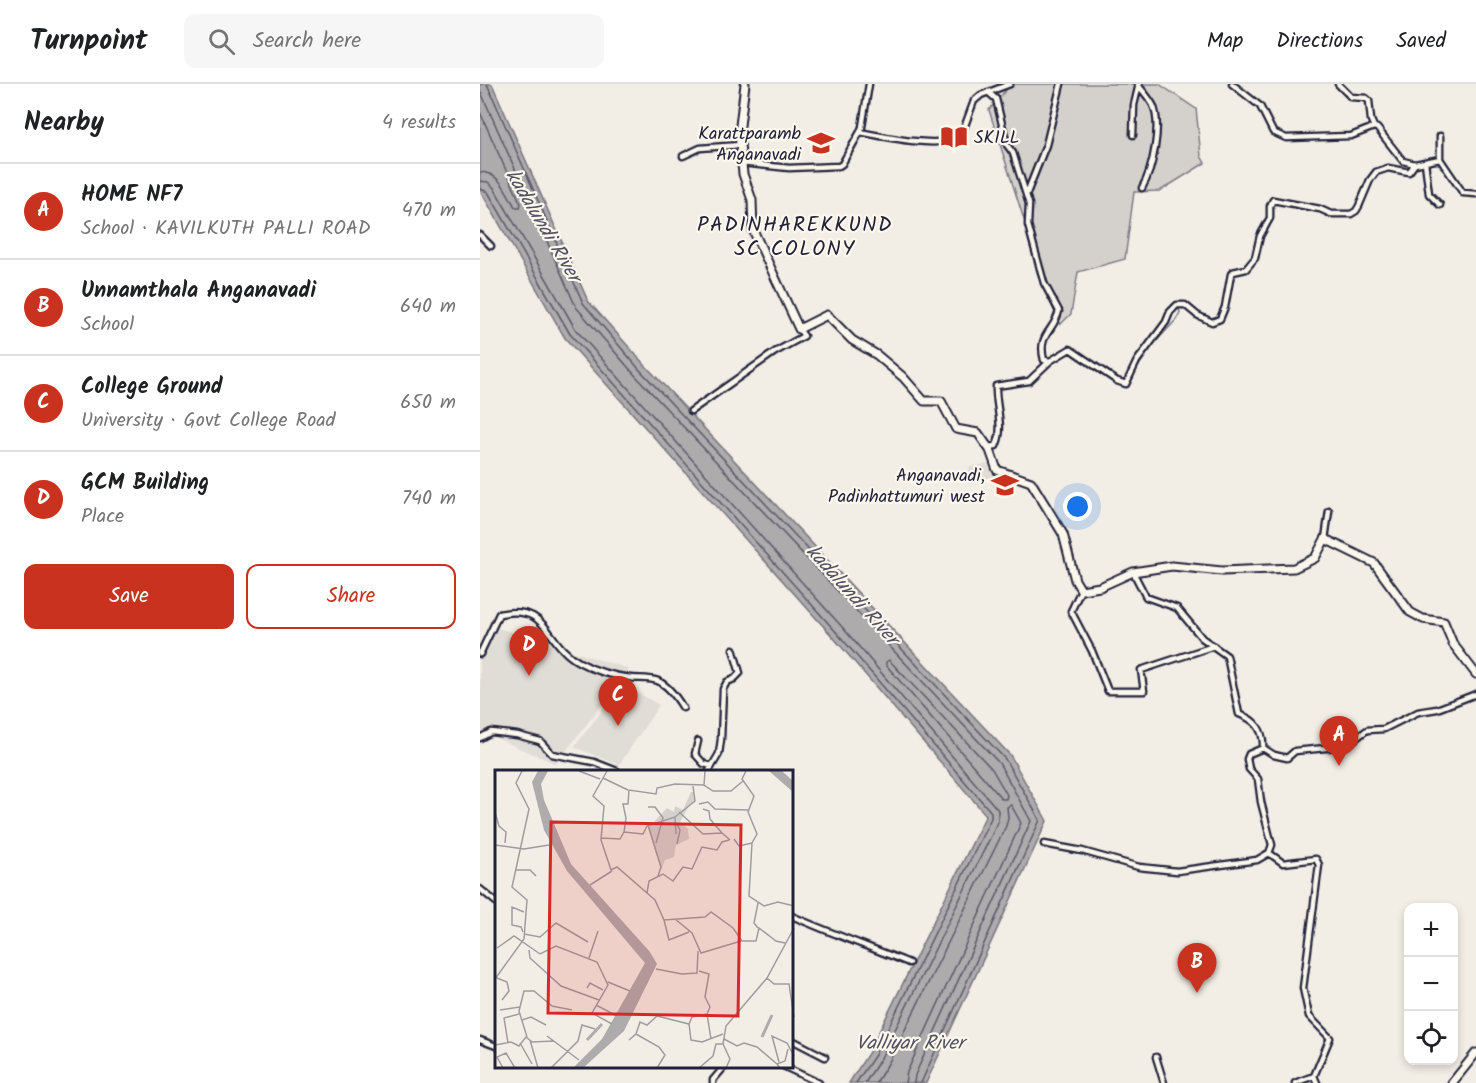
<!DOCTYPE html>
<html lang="en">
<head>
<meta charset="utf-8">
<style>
	:root { --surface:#fff; --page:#f6f6f6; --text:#202124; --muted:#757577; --line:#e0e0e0; --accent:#c8321e }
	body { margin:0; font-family:Kalam,sans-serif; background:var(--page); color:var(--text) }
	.controls { position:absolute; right:18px; bottom:18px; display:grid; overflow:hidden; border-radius:12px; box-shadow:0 3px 9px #0003 }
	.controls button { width:54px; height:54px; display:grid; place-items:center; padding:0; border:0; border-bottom:2px solid var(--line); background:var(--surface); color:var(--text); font:30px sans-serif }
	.you { position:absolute; left:598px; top:423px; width:21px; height:21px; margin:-15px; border:4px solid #fff; border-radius:50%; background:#1a73e8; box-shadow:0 0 0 9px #1a73e833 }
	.badge { display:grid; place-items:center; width:39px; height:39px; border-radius:50%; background:var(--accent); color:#fff; font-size:20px; font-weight:700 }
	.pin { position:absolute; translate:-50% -50px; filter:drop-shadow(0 2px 3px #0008) }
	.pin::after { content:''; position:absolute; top:32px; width:21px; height:18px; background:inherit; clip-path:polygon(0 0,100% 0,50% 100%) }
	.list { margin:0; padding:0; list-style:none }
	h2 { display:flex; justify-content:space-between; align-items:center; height:78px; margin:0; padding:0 24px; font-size:26px }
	h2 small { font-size:20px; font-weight:400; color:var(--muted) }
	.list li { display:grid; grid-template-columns:39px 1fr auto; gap:18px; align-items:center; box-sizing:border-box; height:96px; padding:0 24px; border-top:2px solid var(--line) }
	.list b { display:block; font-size:22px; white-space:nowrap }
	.list p { margin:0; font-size:20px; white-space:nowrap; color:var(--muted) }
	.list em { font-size:20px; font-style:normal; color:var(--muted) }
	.actions { display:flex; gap:12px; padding:18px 24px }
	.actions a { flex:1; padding:14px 0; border:2px solid var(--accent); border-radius:12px; text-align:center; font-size:21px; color:var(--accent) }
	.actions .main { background:var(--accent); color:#fff }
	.icon { flex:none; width:33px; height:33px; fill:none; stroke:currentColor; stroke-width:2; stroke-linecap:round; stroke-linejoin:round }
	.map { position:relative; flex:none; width:996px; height:999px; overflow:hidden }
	header { display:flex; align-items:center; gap:36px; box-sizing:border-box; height:84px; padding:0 30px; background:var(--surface); border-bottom:2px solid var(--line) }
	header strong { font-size:28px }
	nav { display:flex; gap:33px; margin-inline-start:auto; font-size:21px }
	.search { width:420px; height:54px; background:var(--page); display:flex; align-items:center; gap:15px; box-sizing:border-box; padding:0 21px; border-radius:12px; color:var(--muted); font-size:22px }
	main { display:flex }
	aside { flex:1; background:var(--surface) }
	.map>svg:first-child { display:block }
</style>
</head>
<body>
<header>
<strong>Turnpoint</strong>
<div class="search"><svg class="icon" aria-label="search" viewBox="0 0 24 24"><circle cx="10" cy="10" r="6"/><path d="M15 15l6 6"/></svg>Search here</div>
<nav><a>Map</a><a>Directions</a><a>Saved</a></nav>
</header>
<main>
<aside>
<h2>Nearby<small>4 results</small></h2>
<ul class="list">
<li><span class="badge">A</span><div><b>HOME NF7</b><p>School · KAVILKUTH PALLI ROAD</p></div><em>470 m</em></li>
<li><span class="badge">B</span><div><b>Unnamthala Anganavadi</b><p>School</p></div><em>640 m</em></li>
<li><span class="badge">C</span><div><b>College Ground</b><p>University · Govt College Road</p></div><em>650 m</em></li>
<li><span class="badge">D</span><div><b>GCM Building</b><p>Place</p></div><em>740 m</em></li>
</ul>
<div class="actions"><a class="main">Save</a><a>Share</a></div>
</aside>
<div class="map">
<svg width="996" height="999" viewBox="0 0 996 999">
	<rect width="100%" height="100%" fill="#f2eee5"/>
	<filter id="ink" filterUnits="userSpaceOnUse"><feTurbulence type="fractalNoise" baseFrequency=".0167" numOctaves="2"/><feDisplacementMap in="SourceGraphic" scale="12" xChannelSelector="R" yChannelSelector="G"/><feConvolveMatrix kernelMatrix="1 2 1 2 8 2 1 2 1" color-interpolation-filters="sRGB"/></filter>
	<g filter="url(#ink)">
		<path fill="#e0dcd6" d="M512 379 519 394 488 400 489 383Z
			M18 544 149 585 76 680 0 647V566Z
			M139 605 155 607 179 621 139 681 94 663Z"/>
		<path fill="#d4d1cc" stroke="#7b7a84" stroke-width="1.5" d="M531 0H679L716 25 721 72 725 79 680 107 654 108 645 175 598 188 591 230 580 241 570 217 509 26Z"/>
		<path fill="#aeabad" stroke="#76747f" stroke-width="1.5" d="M0 0H12L108 217 164 280 530 671 567 737 446 999H369L389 968 506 731 353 553 85 254 0 106Z"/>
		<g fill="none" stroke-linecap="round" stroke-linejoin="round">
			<path stroke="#5a5969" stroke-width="1.5" d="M7 0 103 219 159 285 525 675 560 736 441 999
				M0 6 96 223 154 290 519 679 551 737 435 991 434 999
				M0 28 41 120 40 123H35C26 107 20 89 0 88
				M0 97 8 98 14 104 96 246 363 544 518 726V738L401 974 385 999
				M0 105 8 108 90 250 357 549 511 728V734L395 971 376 999
				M409 576 512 685 527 711 526 715H522L406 581V578Z
				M396 999 409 978 526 742 528 734 527 723 531 721 541 739 427 988 425 999"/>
			<path stroke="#76747f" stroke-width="1.5" d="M658 283 671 263 695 237 700 229 699 224"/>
			<defs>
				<path id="minor" d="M752 0 780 22 793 48 806 54 871 52 894 43 897 44 923 77 935 80 945 78
					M858 0 871 13 886 14 889 17 891 36 894 43
					M658 1C663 7 669 14 673 21 682 41 673 85 662 104
					M508 8 516 15 527 61 533 69 549 120 548 141 564 199 579 227C574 248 557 250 564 276L570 277
					M380 48 382 43 389 0
					M653 51 654 21 659 0
					M960 52V75L945 78 949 110 960 121
					M203 72 220 64 261 61
					M960 75 983 109 996 110
					M261 79 309 84 359 82 362 80 380 48C410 54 450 63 480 55L494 17 501 11 530 0
					M547 109 566 61 581 0
					M0 151 11 162
					M211 327 295 268 324 252 319 245
					M507 363 516 362C525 343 515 322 516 302L549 297 570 277 590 265 637 297 646 300 657 277 686 238 690 228 697 221H705L717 231 732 238 740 235 745 223 751 190 753 188 766 185 775 174 780 152 790 134V122L793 116 840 125 851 130H871L876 127 879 122 890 96 896 88 908 84 929 88 935 80
					M845 455 849 427
					M653 488 666 513 697 524 722 554 747 572 759 630C776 636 784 646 783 664L794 671 807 674 815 667 866 662 887 646 904 645 938 628 957 625 996 610
					M601 506 591 527 612 567 628 607H664L661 586 734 562
					M0 570 19 530C70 519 64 559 99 578 115 587 132 592 151 594 159 595 171 594 178 597 189 602 197 614 203 624
					M0 654 11 648 37 651 60 657 72 670 114 678 137 687
					M218 657 215 670 224 680 232 682
					M229 687 239 670 241 655 243 605 247 598 254 595 260 589 253 565
					M564 760 602 767 659 783 697 787 777 776 789 769 792 761 781 718 778 695 769 685 767 675 769 670 783 664
					M789 769 803 779 836 775 839 781 823 904 829 932 850 954 834 992 837 999
					M0 805 16 818
					M312 832C350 849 390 863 429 879
					M0 956 16 962
					M312 956 345 973
					M676 973 684 999
					M303 982 339 999
					M233 999V996L245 982
					M815 999 834 992"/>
				<path id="secondary" d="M265 0 259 50 263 90 272 116 273 146 319 245 347 231 372 256 397 271 423 293 444 317H461L476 345 498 349 510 366 517 386 551 398 583 450 595 496 601 506 620 503 653 488 692 482 742 487 814 484 835 474 845 455 894 479 930 528 943 535 964 538 973 560 996 590
					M972 999 996 969"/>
			</defs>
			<use href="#minor" stroke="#22223b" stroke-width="9"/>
			<use href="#secondary" stroke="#22223b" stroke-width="11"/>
			<use href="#minor" stroke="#fbf7ec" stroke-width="4.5"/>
			<use href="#secondary" stroke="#fbf7ec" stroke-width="7"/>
		</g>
	</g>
	<defs>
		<symbol id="library-bare" viewBox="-9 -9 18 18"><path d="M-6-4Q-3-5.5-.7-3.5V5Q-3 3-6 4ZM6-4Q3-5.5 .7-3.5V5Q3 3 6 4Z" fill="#c8321e" stroke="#fbf7ec" stroke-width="2.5" paint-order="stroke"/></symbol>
		<symbol id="school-bare" viewBox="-9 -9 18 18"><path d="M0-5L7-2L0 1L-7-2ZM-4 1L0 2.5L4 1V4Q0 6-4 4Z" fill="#c8321e" stroke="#fbf7ec" stroke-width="2.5" paint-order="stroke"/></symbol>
	</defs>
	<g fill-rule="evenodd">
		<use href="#library-bare" x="455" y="34" width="38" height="38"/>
		<use href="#school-bare" x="322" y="40" width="38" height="38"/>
		<use href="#school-bare" x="506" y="382" width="38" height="38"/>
	</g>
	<g text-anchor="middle" stroke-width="4.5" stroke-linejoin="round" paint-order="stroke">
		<g font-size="18" fill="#22223b" stroke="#fbf7ec" text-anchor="end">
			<text x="321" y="55">Karattparamb<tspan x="321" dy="21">Anganavadi</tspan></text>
			<text x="494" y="59" text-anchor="start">SKILL</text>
			<text x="505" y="397">Anganavadi,<tspan x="505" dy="21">Padinhattumuri west</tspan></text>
		</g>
		<g font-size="20" font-style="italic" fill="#535263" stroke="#fbf7ec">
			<text transform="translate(64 141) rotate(59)" y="7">kadalundi River</text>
			<text transform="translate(373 510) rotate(48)" y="7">kadalundi River</text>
			<text x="430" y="965">Valliyar River</text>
		</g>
		<g font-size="21" letter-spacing="1.5" fill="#22223b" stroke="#fbf7ec">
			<text x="315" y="147">PADINHAREKKUND<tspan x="315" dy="24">SC COLONY</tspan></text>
		</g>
	</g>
	<g transform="translate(15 686)">
		<rect width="298" height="298" fill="#f2eee5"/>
		<path d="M196 22H199L200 33 195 34 185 52 193 59 194 69 181 75 179 87 170 90 166 100 153 58 172 38 179 42 180 36 188 40Z" fill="#d4d1cc"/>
		<path d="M43 1H53L46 14 49 30 76 94 155 182 162 194 129 261 88 298H78L107 269 150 193 72 101 49 60 37 12ZM274 1H287L298 11V22Z" fill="#aeabad"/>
		<path fill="none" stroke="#aeabad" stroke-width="3" d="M267 267 277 245M92 270 107 254"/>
		<path fill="none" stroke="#9f9ca1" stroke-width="1.5" d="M84 1 105 9M112 1 98 26 109 36 106 70 116 100 122 97 160 130 169 150 210 147 216 142 238 158 247 171H261L264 158 281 171 290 173M210 1 209 15 218 21H236L248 11M251 1 247 9 259 26 253 42 262 64 257 73 254 126 269 136 283 132 299 136M108 8 133 20M204 34 213 32 220 39 253 40M153 37H160L168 48 161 73M208 39 214 41 215 49 227 63M0 42 4 56 11 62 10 73M184 42 208 64 227 63 235 70M180 47 200 31 198 16M182 54 185 60 182 74M153 55 166 97 163 106M129 62 131 48 128 34H133L134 20 161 24 162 18 180 14 209 15M106 68 125 69 129 62 148 64 152 56 180 47 181 64M239 69 244 76 257 73M0 75 29 79 54 75M21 100H35L41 106M95 115 117 101M152 123 154 111 168 104 178 111 188 97 197 99 207 77 222 80 227 72 234 70M263 133 259 153 263 158M180 149 197 163 206 183 246 171M169 150 174 170 194 162M28 162 26 157 17 155V137L29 142M29 164 45 167 61 153 93 172M0 172V199M2 178 19 166 45 184 61 176 102 192 113 215 97 243 117 254M34 180 35 188 66 216 104 230M94 188 103 161M161 199 187 204 202 203 203 181M204 201 214 204 210 227 215 237 212 244 216 269M2 208 12 212 14 221 7 230M272 208 279 214H294L299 247M0 209 29 169 32 130 17 117 34 39 21 13 27 1M113 212 135 221M92 218 95 213 108 220M101 235 122 246M5 240 25 237M27 250 36 247 51 255M194 254 196 270 207 272 228 264M141 264 145 252 152 255 162 246 194 254 197 247 212 244M52 266 84 290M32 267 24 241 29 221H39L57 236 77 240M229 269 242 276 249 273 262 277 282 294M35 270 43 298M134 270 141 264 164 277 170 285 162 298M13 273 9 248 24 244M25 273 37 294M0 275 16 272 24 276 31 267 37 272 59 271M284 292 277 266 292 273 299 286M8 298 2 287 11 283 20 298M56 298 83 271 87 255 100 259M204 298 218 286 221 274H228M231 298 235 289 228 274 231 256 272 208 299 158M285 298 282 294 290 291 293 279"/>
		<path fill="#d62828" fill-opacity="0.15" stroke="#d62828" stroke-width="3" d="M56 52 246 55 243 246 53 243Z"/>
		<rect width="298" height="298" fill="none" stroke="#22223b" stroke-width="3"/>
	</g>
</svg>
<div class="controls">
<button>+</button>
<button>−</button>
<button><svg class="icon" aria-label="locate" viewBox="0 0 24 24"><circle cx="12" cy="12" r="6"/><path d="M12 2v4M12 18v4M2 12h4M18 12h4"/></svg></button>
</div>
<div class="you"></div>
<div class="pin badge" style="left:859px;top:682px">A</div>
<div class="pin badge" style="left:717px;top:909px">B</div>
<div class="pin badge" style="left:138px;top:642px">C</div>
<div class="pin badge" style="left:49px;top:592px">D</div>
</div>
</main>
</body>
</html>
